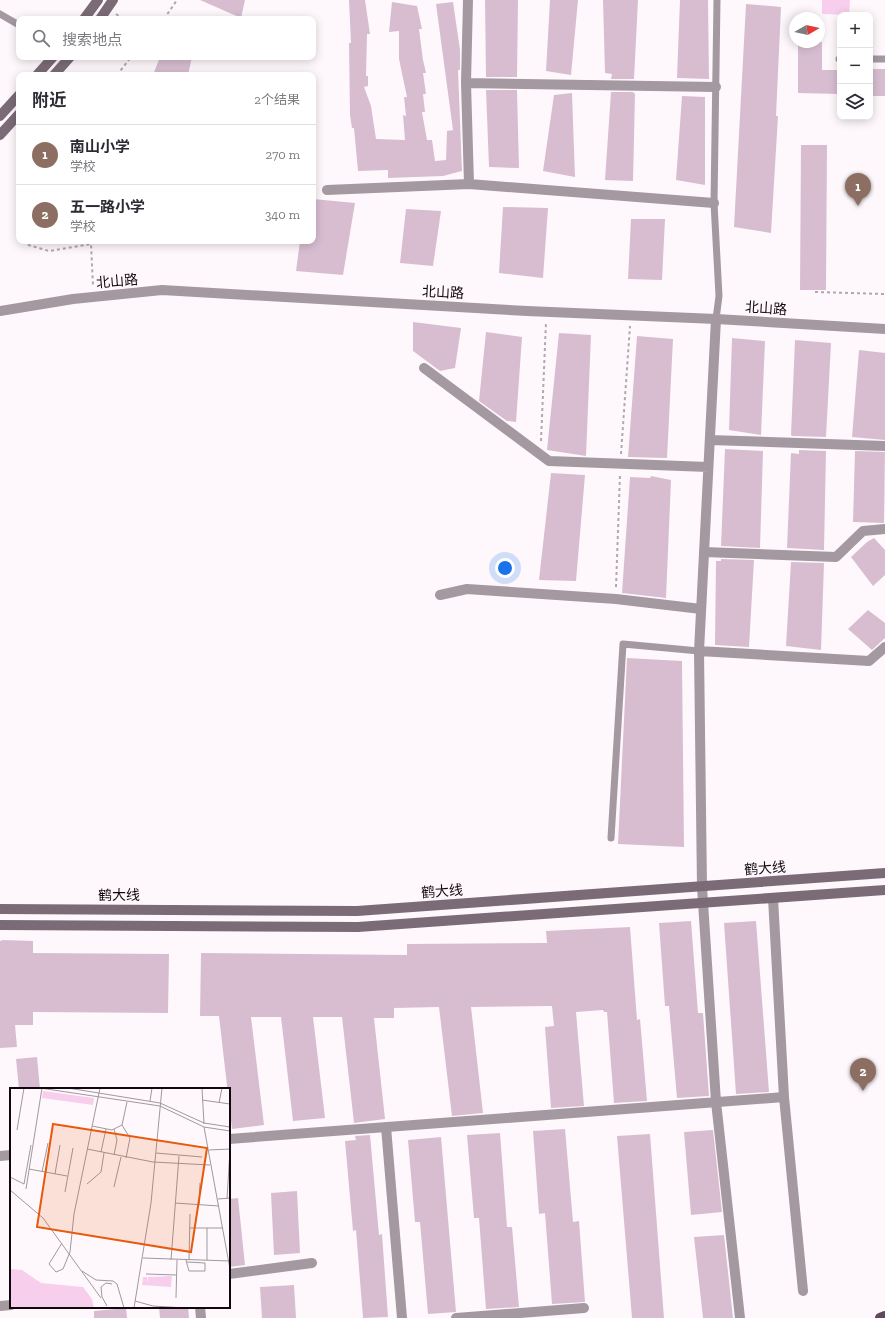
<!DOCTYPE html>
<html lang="zh">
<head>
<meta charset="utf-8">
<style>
	:root { --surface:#fff; --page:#f2f2f3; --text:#2b2b33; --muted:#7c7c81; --line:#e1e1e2; --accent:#111827 }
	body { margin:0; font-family:"Zilla Slab","Noto Sans SC",serif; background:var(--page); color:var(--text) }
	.controls { position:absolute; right:12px; top:12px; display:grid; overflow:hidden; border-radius:8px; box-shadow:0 2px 10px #0003 }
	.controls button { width:36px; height:36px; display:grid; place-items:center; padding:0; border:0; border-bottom:1px solid var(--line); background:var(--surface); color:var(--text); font:20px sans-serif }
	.compass { position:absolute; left:789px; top:12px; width:36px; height:36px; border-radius:50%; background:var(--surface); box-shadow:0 2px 10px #0003; rotate:81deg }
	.you { position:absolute; left:505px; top:568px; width:14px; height:14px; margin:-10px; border:3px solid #fff; border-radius:50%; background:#1a73e8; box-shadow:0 0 0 6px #1a73e833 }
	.badge { display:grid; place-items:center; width:26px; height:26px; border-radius:50%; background:var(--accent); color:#fff; font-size:13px; font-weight:700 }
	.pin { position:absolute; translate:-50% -33px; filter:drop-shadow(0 1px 2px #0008) }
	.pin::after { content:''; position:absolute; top:21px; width:14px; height:12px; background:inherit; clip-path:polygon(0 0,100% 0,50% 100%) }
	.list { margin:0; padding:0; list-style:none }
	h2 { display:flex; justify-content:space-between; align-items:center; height:52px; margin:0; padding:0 16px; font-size:17px }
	h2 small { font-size:13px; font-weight:400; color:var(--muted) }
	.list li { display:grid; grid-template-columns:26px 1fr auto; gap:12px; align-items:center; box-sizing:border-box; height:60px; padding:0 16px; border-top:1px solid var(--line) }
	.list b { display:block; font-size:15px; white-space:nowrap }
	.list p { margin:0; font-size:13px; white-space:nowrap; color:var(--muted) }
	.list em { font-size:13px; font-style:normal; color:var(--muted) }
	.icon { flex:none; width:22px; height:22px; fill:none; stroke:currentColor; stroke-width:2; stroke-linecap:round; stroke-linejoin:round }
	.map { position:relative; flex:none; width:885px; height:1318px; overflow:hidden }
	.search { position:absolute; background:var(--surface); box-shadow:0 2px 10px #0003; left:16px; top:16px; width:300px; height:44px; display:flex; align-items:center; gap:10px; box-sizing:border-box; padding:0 14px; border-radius:8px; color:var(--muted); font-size:15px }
	.panel { position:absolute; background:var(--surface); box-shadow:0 2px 10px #0003; left:16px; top:72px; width:300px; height:172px; border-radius:8px }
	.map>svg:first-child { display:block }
</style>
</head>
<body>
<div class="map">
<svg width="885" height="1318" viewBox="0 0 885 1318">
	<rect width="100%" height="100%" fill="#fef8fc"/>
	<path fill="#f7cfec" d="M822 0H850L849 15 822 14Z"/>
	<path fill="#d8bdd1" d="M200 0H245L241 18Z
		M349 0H365L370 34H367L366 76H368V86L364 87 371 106 376 139 405 140 403 115 406 116 404 97H407L399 59V31L389 32 392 2 417 6 422 29H419L423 60 426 73H423L426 94H423L425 112H422L427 140H432L435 161 446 160 447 131 453 130 436 4 453 2 460 50V70H458L462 171 443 176 388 178V170L358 171 354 128H352L350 115 349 43H351Z
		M485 0H518L517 77H486Z
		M550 0H578L571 75 546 71Z
		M603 0H638L634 79H611L612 74 605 73Z
		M680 0H708L709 79 677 78Z
		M746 4 781 7 776 116H778L771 233 734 227Z
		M798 42H822V70H840V94L798 93Z
		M160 57H192L188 75H153Z
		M870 69H885V96H870Z
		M486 90H517L519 168 489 167Z
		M611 92H633L635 94 633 181 605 180Z
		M572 93 575 177 543 171 554 95Z
		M682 96 705 97V185L676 180Z
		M801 145H827L826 290H800Z
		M313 199 355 203 343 275 296 271 300 241H313Z
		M503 207 548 208 543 278 499 273Z
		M406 209 441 211 433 266 400 263Z
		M631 219H665L662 280 628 279Z
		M413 322 461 328 455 368 440 371 413 351Z
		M486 332 522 337 516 422 507 421 479 401Z
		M559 333 591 335 586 456 547 450Z
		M637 336 673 339 667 458 628 457Z
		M732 338 765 341 761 435 729 430Z
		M795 340 831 343 826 437 792 436 791 435Z
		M859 350 885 353V440L852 437Z
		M725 449 763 451 760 548 721 546Z
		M799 450 826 451 824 550 787 548 791 453 799 454Z
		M855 451 885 452 884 523 853 522Z
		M551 473 585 475 576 581 539 580Z
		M651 476 671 480 666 598 622 593 630 477 650 478Z
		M874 538 885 550V575L873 586 851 557 867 542Z
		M721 559 754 560 749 647 715 645 716 561H721Z
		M791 562 824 563 821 650 786 646Z
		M868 610 885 623V638L872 650 848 629Z
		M627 658 682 661 684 847 618 844Z
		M691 921 698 1013H703L709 1096 677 1098 669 1006H665L659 923Z
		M756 921 769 1092 736 1094 724 923Z
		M630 927 637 1020 640 1019 647 1101 614 1103 607 1012H604L603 1010 576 1012 584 1106 551 1108 545 1027 554 1026 552 1006 471 1007 483 1113 452 1116 439 1007 394 1008V1018H374L385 1119 354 1123 342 1017H313L325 1118 293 1121 281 1017H251L264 1125 232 1129 219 1016H200L201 953 407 955V944L547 943 546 931Z
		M3 940 33 941V953L169 954 168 1013 33 1012V1025H15L17 1047 0 1048V941Z
		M37 1057 40 1089H19L16 1059Z
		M565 1129 573 1222 579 1221 585 1302 552 1304 545 1213 539 1214 533 1131Z
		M713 1130 722 1212 691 1215 684 1132Z
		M500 1133 507 1227H512L519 1307 486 1309 479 1218H474L467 1135Z
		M650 1134 664 1318H632L617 1136Z
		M370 1135 379 1235 382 1234 388 1317 363 1318 356 1230 353 1231 345 1141 356 1140 355 1136Z
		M441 1137 456 1312 428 1314 420 1222H415L408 1140Z
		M297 1191 300 1253 274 1255 271 1193Z
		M238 1198 245 1265 229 1267V1199Z
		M724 1235 733 1318H703L694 1237Z
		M294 1285 296 1318H262L260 1287Z
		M159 1307H188L189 1318H160Z
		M126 1308 127 1318H94V1311Z"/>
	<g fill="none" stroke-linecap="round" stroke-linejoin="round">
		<path stroke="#afa8ad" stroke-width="2" stroke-dasharray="3 3" stroke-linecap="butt" d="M116 14 123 19
			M164 19 177 0
			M117 75 131 57
			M25 241V244L49 251 91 244 93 286
			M815 292 885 294
			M541 441 546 322
			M621 454 630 326
			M616 587 620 474"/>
		<path stroke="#a499a1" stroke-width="7" d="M0 14 19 25
			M839 59H840
			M870 59H885
			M716 319 719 296 714 203 717 0
			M611 838 623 644 699 651"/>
		<path stroke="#a499a1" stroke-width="10" d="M468 0 466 83 469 184
			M466 83 716 87
			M327 190 469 184 714 203
			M716 319 699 651 702 887 716 1102 740 1318
			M424 368 549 461 708 467
			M710 440 885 446
			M704 552 836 557 863 531 885 529
			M440 595 467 589 616 599 701 609
			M699 651 869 661 885 647
			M773 898 784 1097 803 1291
			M386 1127 402 1318
			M229 1139 784 1097
			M0 1156 11 1155
			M229 1274 312 1263
			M0 1306 11 1305
			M200 1307 201 1318
			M456 1318 584 1308"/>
		<path stroke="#a499a1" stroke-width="10" d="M0 311 73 299 162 290 527 311 716 319 885 329"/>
		<path stroke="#7b6b76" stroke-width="10" d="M84 19 98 0
			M100 19 113 0
			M37 75 53 57
			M54 75 70 57
			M0 116 19 95
			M0 135 19 114
			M0 909 357 911 885 873
			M0 925 358 927 885 890"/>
		<path stroke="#5e4a59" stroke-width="10" d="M880 1318 885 1316"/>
	</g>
	<g text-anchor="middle" stroke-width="4" stroke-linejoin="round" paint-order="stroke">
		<g font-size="14" fill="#11080e" stroke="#fef8fc">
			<text transform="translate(117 281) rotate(-5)" y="5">北山路</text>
			<text transform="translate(443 292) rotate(3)" y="5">北山路</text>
			<text transform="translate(766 308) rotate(4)" y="5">北山路</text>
			<text transform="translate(765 868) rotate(-4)" y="5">鹤大线</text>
			<text transform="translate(442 891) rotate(-4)" y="5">鹤大线</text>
			<text x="119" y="900">鹤大线</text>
		</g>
	</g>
	<g transform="translate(10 1088)">
		<rect width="220" height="220" fill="#fef8fc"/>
		<path d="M33 3 84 10 83 17 32 10Z" fill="#f7cfec"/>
		<path d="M0 181 12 182 31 195 73 199 82 211 84 220H0Z" fill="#f7cfec"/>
		<path d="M162 188 161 199 132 197 133 189H137V195L138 189Z" fill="#f7cfec"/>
		<path fill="none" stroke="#9f989d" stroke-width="1" d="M30 0 150 18 194 39 220 43M58 0 150 15 194 35 220 39M192 0 194 36M192 12 220 16M140 13 142 0M209 15 212 0M112 37 120 50 116 70M82 38 102 42 112 37 117 14M194 39 220 181M104 41 107 52 104 67M7 42 14 0M77 61 143 74 200 77M199 62 220 61M91 64 96 41M146 65 192 69M19 81 57 88M32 84 38 55M45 86 50 57M0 89 14 96 21 57M77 96 91 84 94 65M104 99 111 69M16 101 32 0M0 102 33 130 91 210M55 104 63 60M208 111 220 110M217 111 220 62M165 115 209 118M189 117 190 95M180 140H213M197 140V172M52 155 39 176 46 184 53 181 60 164 64 126 90 0M133 170 220 173M161 172 169 68M176 172 177 176 179 183H195V175L177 174M179 172 180 126M72 183 86 192 103 193 107 196 114 220M136 186 167 187M166 210 167 172M125 213 143 218 175 220M97 218 92 209 91 199 96 195 102 196M124 220 141 115 152 0"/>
		<path fill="#e8590c" fill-opacity="0.15" stroke="#e8590c" stroke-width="2" d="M43 36 197 60 181 164 27 139Z"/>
		<rect width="220" height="220" fill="none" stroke="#11080e" stroke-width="2"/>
	</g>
</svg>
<div class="controls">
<button>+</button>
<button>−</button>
<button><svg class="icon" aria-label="layers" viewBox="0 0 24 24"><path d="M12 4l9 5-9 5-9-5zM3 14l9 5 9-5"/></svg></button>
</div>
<svg class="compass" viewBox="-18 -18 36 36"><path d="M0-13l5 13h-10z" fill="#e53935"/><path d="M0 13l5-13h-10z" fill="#7c7c81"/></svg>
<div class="you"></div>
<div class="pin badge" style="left:858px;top:206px;background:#8d6e63">1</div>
<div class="pin badge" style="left:863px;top:1091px;background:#8d6e63">2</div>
<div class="search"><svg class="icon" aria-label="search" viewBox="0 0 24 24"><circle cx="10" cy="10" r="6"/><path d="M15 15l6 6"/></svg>搜索地点</div>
<section class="panel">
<h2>附近<small>2个结果</small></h2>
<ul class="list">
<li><span class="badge" style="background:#8d6e63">1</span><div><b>南山小学</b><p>学校</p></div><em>270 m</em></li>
<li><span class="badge" style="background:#8d6e63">2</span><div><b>五一路小学</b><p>学校</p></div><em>340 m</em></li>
</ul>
</section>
</div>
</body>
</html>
